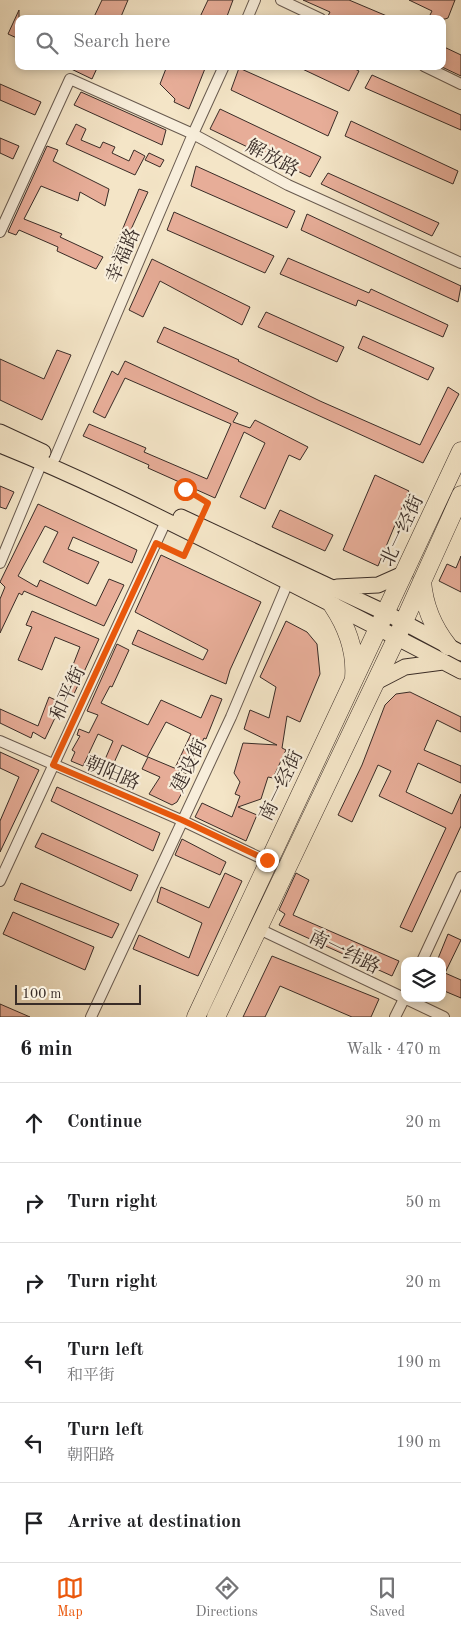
<!DOCTYPE html>
<html lang="en">
<head>
<meta charset="utf-8">
<style>
	:root { --surface:#fff; --page:#f2f2f2; --text:#202124; --muted:#757577; --line:#e0e0e0; --accent:#ea580c }
	body { margin:0; font-family:"Old Standard TT","Noto Serif SC",serif; background:var(--page); color:var(--text) }
	.controls { position:absolute; right:15px; bottom:15px; display:grid; overflow:hidden; border-radius:10px; box-shadow:0 2px 8px #0003 }
	.controls button { width:45px; height:45px; display:grid; place-items:center; padding:0; border:0; border-bottom:1px solid var(--line); background:var(--surface); color:var(--text); font:25px sans-serif }
	.scale { position:absolute; left:15px; bottom:12px; width:126px; box-sizing:border-box; padding-left:5px; border:2px solid #392c27; border-top:0; font-size:14px; line-height:18px; white-space:nowrap; color:#392c27; -webkit-text-stroke:4px #f8eedb; paint-order:stroke }
	.stop { position:absolute; width:15px; height:15px; margin:-11px; border:4px solid #ea580c; border-radius:50%; background:#fff }
	.stop.end { background:#ea580c; border-color:#fff; box-shadow:0 1px 5px #0008 }
	.list { margin:0; padding:0; list-style:none }
	h2 { display:flex; justify-content:space-between; align-items:center; height:65px; margin:0; padding:0 20px; font-size:21px }
	h2 small { font-size:16px; font-weight:400; color:var(--muted) }
	.list li { display:grid; grid-template-columns:32px 1fr auto; gap:15px; align-items:center; box-sizing:border-box; height:80px; padding:0 20px; border-top:1px solid var(--line) }
	.list b { display:block; font-size:19px; white-space:nowrap }
	.list p { margin:0; font-size:16px; white-space:nowrap; color:var(--muted) }
	.list em { font-size:16px; font-style:normal; color:var(--muted) }
	.icon { flex:none; width:28px; height:28px; fill:none; stroke:currentColor; stroke-width:2; stroke-linecap:round; stroke-linejoin:round }
	.map { position:relative; flex:none; width:461px; height:1017px; overflow:hidden }
	.search { position:absolute; background:var(--surface); box-shadow:0 2px 8px #0003; left:15px; right:15px; top:15px; height:55px; display:flex; align-items:center; gap:12px; box-sizing:border-box; padding:0 18px; border-radius:10px; color:var(--muted); font-size:19px }
	.sheet { height:545px; background:var(--surface) }
	nav { display:flex; justify-content:space-around; align-items:center; box-sizing:border-box; height:70px; border-top:1px solid var(--line); background:var(--surface); font-size:14px; color:var(--muted) }
	nav a { display:grid; justify-items:center; gap:2px }
	nav .on { color:var(--accent) }
	.map>svg:first-child { display:block }
</style>
</head>
<body>
<div class="map">
<svg width="461" height="1017" viewBox="0 0 461 1017">
	<rect width="100%" height="100%" fill="#f4e5c7"/>
	<filter id="stains"><feTurbulence type="fractalNoise" baseFrequency=".004" numOctaves="4"/><feColorMatrix values="0 0 0 0 .2 0 0 0 0 .09 0 0 0 0 .02 0 0 0 .5 -.17"/></filter>
	<radialGradient id="worn" r=".72"><stop offset=".6" stop-color="#630" stop-opacity="0"/><stop offset="1" stop-color="#630" stop-opacity=".3"/></radialGradient>
	<path fill="#e7ad98" stroke="#392c27" d="M102 0H128L120 19H93Z
		M208 0H233L226 19H199Z
		M303 0H349L394 19H335L328 16 330 12Z
		M409 0H455L448 18 445 19H428L432 11Z
		M19 10V39L8 34Z
		M442 46 461 55V76L442 67Z
		M65 66H98L92 79Z
		M167 66H206L189 109 174 102 175 99 160 84Z
		M296 66H349L359 71 349 91Z
		M239 68 338 112 328 136 231 90Z
		M372 75 461 115V130L365 88Z
		M0 84 41 102 35 115 0 100Z
		M81 92 166 130 162 145 74 105Z
		M220 109 321 157 310 177 210 129Z
		M351 121 458 171 453 184 345 136Z
		M76 124 86 129 81 140 100 148 103 142 115 147 112 153 129 161 134 150 145 156 135 175 66 144Z
		M0 138 19 146 13 159 0 153Z
		M47 146 58 150 53 161 109 189 105 206 80 192 78 201 41 186 24 219 62 234 60 237 103 257 96 269 57 251 58 247 19 230 16 235 8 232Z
		M149 153 164 160 160 167 145 160Z
		M196 166 295 211 287 228 191 186Z
		M328 173 439 223 432 236 321 184Z
		M139 189 148 192 118 258 112 255Z
		M174 212 274 256 265 273 167 230Z
		M307 214 461 286 458 302 301 230Z
		M288 258 369 293 371 289 448 325 443 337 358 300 356 306 280 274Z
		M152 259 250 307 242 325 160 281 143 317 129 310Z
		M266 312 344 347 337 362 258 327Z
		M164 327 239 360 238 361 320 401 420 445 448 387 459 394 423 463 157 342Z
		M363 336 434 368 428 380 358 348Z
		M57 350 71 355 42 420 0 400V359L44 379Z
		M125 361 238 413 233 422 250 428 255 420 308 447 300 460 289 455 265 509 240 497 265 443 244 432 215 498 148 468 149 465 83 436 89 424 146 448 144 452 207 479 231 424 125 378 105 418 93 412 112 371 118 375Z
		M375 475 409 491 378 566 343 550Z
		M0 486 14 492 6 509 0 507Z
		M38 504 137 550 132 563 73 537 68 549 99 562 88 584 43 562 58 532 45 526 18 576 37 587 40 580 96 606 109 579 124 585 104 626 24 591 22 595 19 593 0 633V599L5 587 0 582Z
		M280 510 333 535 325 551 272 527Z
		M161 555 261 602 230 670 226 684 132 644 138 630 203 660 208 650 135 612Z
		M461 556V592L439 581 447 564 456 568Z
		M32 611 99 639 74 694 64 688 80 647 55 637 42 670 18 660 32 627 26 625Z
		M286 621 307 632 317 644 320 674 300 722 287 716 282 748 286 750 273 778 268 777 261 799 238 807 257 815 246 841 195 817 202 803 232 817 240 796 235 794 240 782 234 773 243 743 277 745 244 729 250 710 269 718 276 687 260 677Z
		M117 644 129 650 112 687 110 686 101 703 148 725 161 700 201 718 211 695 222 699 206 739 204 738 187 774 175 768 191 734 166 722 147 757 122 745 108 776 100 771 113 741 98 734 83 766 71 761 75 752 72 750 80 736 77 735 79 729 89 733 98 715 87 711Z
		M410 692 461 717V732L437 720 424 750 461 766V783L418 763 406 792 452 814 461 794V826L412 932 400 927 446 828 379 796 391 771 378 765 352 822 338 815 362 765 385 705 396 694Z
		M49 697 62 703 45 739 33 732 31 738 0 723V709L38 726Z
		M0 752 39 770 0 852V821L19 777 0 768Z
		M148 757 179 770 173 785 184 789 177 802 172 805 149 794 160 777 142 769Z
		M57 787 160 833 153 851 51 801Z
		M42 833 138 875 131 891 35 847Z
		M182 839 226 862 220 875 175 855Z
		M225 873 242 881 198 976 133 949 139 935 189 958 202 923 157 902 161 887 209 908Z
		M296 873 309 880 293 915 399 961 392 976 279 925 285 914 279 910Z
		M21 883 119 924 112 938 14 900Z
		M13 912 94 947 85 970 3 934Z
		M448 934 461 940 445 973 461 980V998L442 990V961H437Z
		M272 956 379 999 371 1017H352L280 986 265 1017H243Z
		M0 1004 30 1017H0Z"/>
	<g fill="none" stroke-linecap="round" stroke-linejoin="round">
		<defs>
			<path id="street" d="M281 0 321 19
				M247 19 255 0
				M424 66 461 84
				M0 232 70 79 193 134 288 185 461 263
				M55 458 193 134 224 66
				M0 563 42 462
				M0 741 181 820 267 861
				M0 881 166 521
				M257 928 444 1017
				M422 961 461 877
				M91 1017 231 717 288 582
				M395 1017 405 997"/>
			<path id="primary" d="M0 432 43 452
				M0 445C75 475 147 511 219 547 300 588 381 629 461 671
				M181 517 386 613 461 653
				M337 587 378 585 405 573
				M376 682 405 667 443 662"/>
			<path id="highway" d="M422 581C424 606 432 626 448 646
				M333 606C347 627 356 652 354 678
				M196 1017 461 451
				M216 1017 397 637 461 495"/>
		</defs>
		<use href="#street" stroke="#685a4f" stroke-width="12"/>
		<use href="#primary" stroke="#392c27" stroke-width="17"/>
		<use href="#highway" stroke="#392c27" stroke-width="19"/>
		<path stroke="#392c27" stroke-width="1" stroke-dasharray="4 2.5" stroke-linecap="butt" d="M185 489 208 503 206 508
			M165 548 184 556 186 550"/>
		<use href="#street" stroke="#f8eedb" stroke-width="10"/>
		<use href="#primary" stroke="#f4e5c7" stroke-width="15"/>
		<use href="#highway" stroke="#f4e5c7" stroke-width="18"/>
		<path stroke="#392c27" stroke-width="1" stroke-dasharray="4 2.5" stroke-linecap="butt" d="M186 550 206 508"/>
	</g>
	<g fill="none" stroke-linecap="round" stroke-linejoin="round">
		<path stroke="#ea580c" stroke-width="6" d="M185 489 208 503 184 556 156 543 53 765 182 820 267 860"/>
	</g>
	<g text-anchor="middle" stroke-width="4.5" stroke-linejoin="round" paint-order="stroke">
		<g font-size="19" fill="#392c27" stroke="#f8eedb">
			<text transform="translate(273 157) rotate(28)" y="7">解放路</text>
			<text transform="translate(122 255) rotate(-67)" y="7">幸福路</text>
			<text transform="translate(401 530) rotate(-65)" y="7">北一经街</text>
			<text transform="translate(67 693) rotate(-65)" y="7">和平街</text>
			<text transform="translate(188 765) rotate(-64)" y="7">建设街</text>
			<text transform="translate(113 772) rotate(23)" y="7">朝阳路</text>
			<text transform="translate(280 785) rotate(-64)" y="7">南一经街</text>
			<text transform="translate(345 951) rotate(26)" y="7">南一纬路</text>
		</g>
	</g>
	<rect width="100%" height="100%" filter="url(#stains)"/>
	<rect width="100%" height="100%" fill="url(#worn)"/>
</svg>
<div class="controls">
<button><svg class="icon" aria-label="layers" viewBox="0 0 24 24"><path d="M12 4l9 5-9 5-9-5zM3 14l9 5 9-5"/></svg></button>
</div>
<div class="scale">100 m</div>
<div class="stop" style="left:185px;top:489px"></div>
<div class="stop end" style="left:267px;top:860px"></div>
<div class="search"><svg class="icon" aria-label="search" viewBox="0 0 24 24"><circle cx="10" cy="10" r="6"/><path d="M15 15l6 6"/></svg>Search here</div>
</div>
<section class="sheet">
<h2>6 min<small>Walk · 470 m</small></h2>
<ul class="list">
<li><svg class="icon" aria-label="ahead" viewBox="0 0 24 24"><path d="M12 20V5M6 11l6-6 6 6"/></svg><div><b>Continue</b></div><em>20 m</em></li>
<li><svg class="icon" aria-label="right" viewBox="0 0 24 24"><path d="M7 20v-9h11M14 6l5 5-5 5"/></svg><div><b>Turn right</b></div><em>50 m</em></li>
<li><svg class="icon" aria-label="right" viewBox="0 0 24 24"><path d="M7 20v-9h11M14 6l5 5-5 5"/></svg><div><b>Turn right</b></div><em>20 m</em></li>
<li><svg class="icon" aria-label="left" viewBox="0 0 24 24"><path d="M17 20v-9H6M10 6l-5 5 5 5"/></svg><div><b>Turn left</b><p>和平街</p></div><em>190 m</em></li>
<li><svg class="icon" aria-label="left" viewBox="0 0 24 24"><path d="M17 20v-9H6M10 6l-5 5 5 5"/></svg><div><b>Turn left</b><p>朝阳路</p></div><em>190 m</em></li>
<li><svg class="icon" aria-label="arrive" viewBox="0 0 24 24"><path d="M6 21V4h12l-3 4 3 4H6"/></svg><div><b>Arrive at destination</b></div></li>
</ul>
</section>
<nav>
<a class="on"><svg class="icon" aria-label="map" viewBox="0 0 24 24"><path d="M3 6l6-2 6 2 6-2v14l-6 2-6-2-6 2zM9 4v14M15 6v14"/></svg>Map</a>
<a><svg class="icon" aria-label="directions" viewBox="0 0 24 24"><path d="M12 3l9 9-9 9-9-9zM9 14v-3h6M13 9l2 2-2 2"/></svg>Directions</a>
<a><svg class="icon" aria-label="saved" viewBox="0 0 24 24"><path d="M7 4h10v16l-5-4-5 4z"/></svg>Saved</a>
</nav>
</body>
</html>
